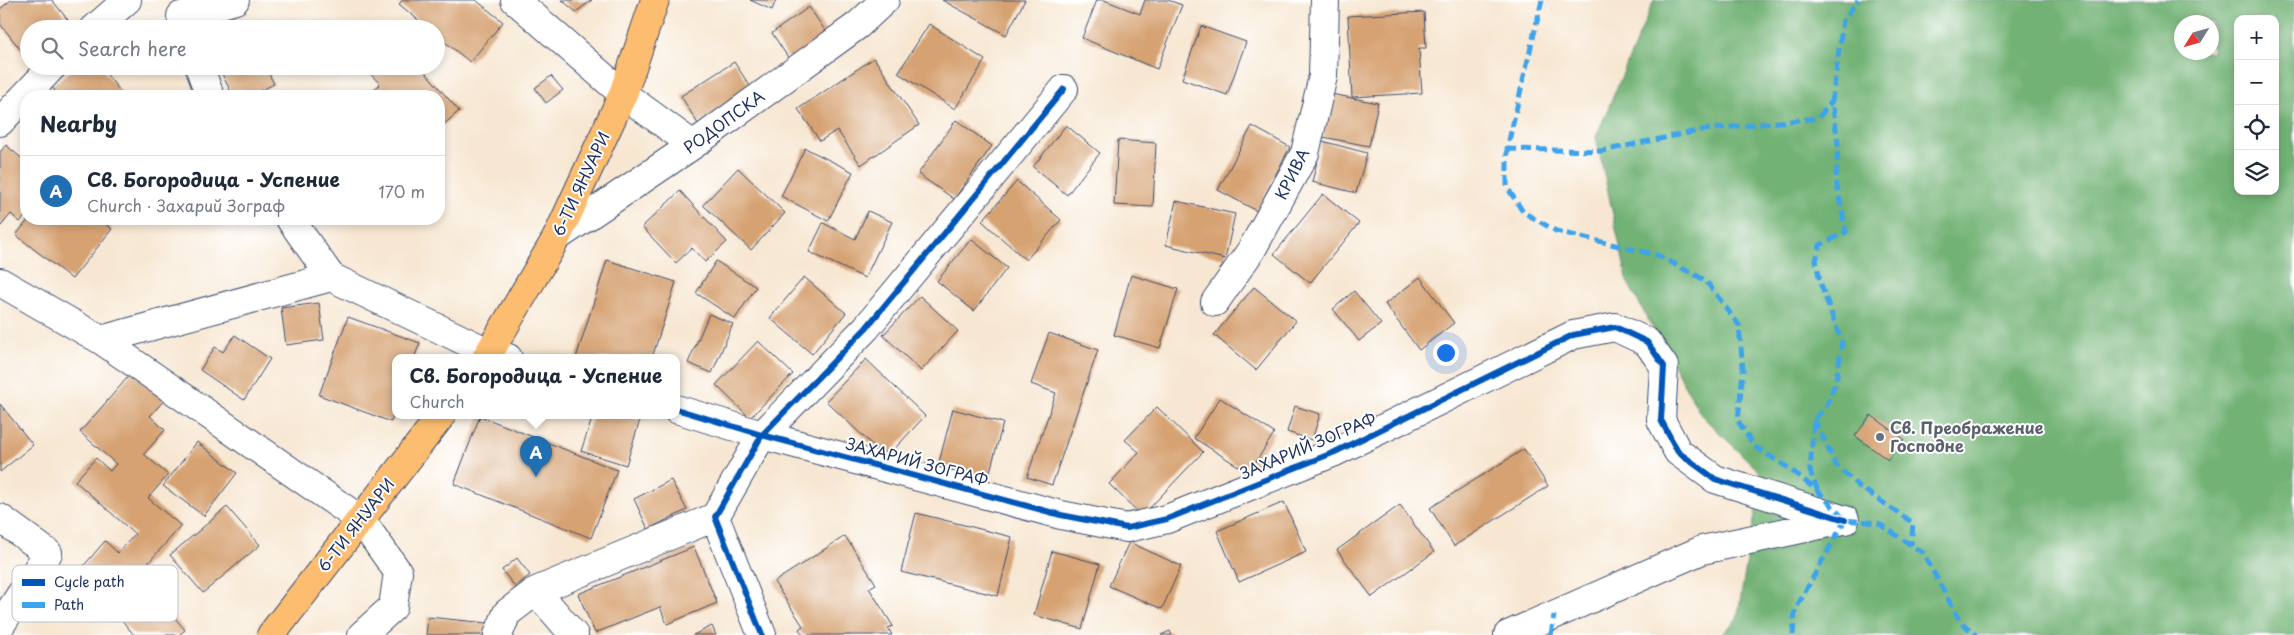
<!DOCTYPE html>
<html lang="en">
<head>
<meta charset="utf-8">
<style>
	:root { --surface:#fff; --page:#f2f2f3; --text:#1f2937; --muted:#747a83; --line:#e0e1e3; --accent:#1f6fb2 }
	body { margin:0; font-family:"Playpen Sans",sans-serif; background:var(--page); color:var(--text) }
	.controls { position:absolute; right:15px; top:15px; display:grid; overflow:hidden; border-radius:10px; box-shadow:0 2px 8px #0003 }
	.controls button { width:45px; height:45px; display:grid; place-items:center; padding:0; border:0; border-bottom:1px solid var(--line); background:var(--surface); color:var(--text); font:25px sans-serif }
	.compass { position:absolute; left:2174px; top:15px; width:45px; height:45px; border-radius:50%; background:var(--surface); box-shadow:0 2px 8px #0003; rotate:233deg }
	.you { position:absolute; left:1445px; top:352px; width:18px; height:18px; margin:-12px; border:4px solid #fff; border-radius:50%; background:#1a73e8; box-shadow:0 0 0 8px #1a73e833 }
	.badge { display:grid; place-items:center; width:32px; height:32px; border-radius:50%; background:var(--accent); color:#fff; font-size:16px; font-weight:700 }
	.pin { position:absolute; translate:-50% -41px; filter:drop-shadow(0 1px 2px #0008) }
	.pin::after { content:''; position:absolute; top:26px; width:18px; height:15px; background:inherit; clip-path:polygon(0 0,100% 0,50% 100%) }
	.popup { position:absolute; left:392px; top:354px; width:288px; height:65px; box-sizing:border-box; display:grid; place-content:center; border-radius:10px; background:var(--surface); filter:drop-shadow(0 1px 4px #0005); font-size:16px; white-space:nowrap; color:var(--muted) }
	.popup b { font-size:19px; color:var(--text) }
	.popup::after { content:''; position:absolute; left:50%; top:100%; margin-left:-10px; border:10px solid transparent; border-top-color:var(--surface) }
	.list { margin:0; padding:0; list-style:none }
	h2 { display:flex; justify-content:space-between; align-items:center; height:65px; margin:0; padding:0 20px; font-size:21px }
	h2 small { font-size:16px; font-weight:400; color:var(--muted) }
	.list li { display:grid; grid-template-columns:32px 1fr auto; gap:15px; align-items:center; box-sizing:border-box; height:70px; padding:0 20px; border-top:1px solid var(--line) }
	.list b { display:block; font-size:19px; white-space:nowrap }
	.list p { margin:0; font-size:16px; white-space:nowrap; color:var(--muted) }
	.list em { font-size:16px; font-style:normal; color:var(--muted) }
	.icon { flex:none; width:28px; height:28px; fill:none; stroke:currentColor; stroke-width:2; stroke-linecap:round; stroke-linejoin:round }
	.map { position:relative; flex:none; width:2294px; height:635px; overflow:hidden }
	.search { position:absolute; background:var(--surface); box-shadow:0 2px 8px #0003; left:20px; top:20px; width:425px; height:55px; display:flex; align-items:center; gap:12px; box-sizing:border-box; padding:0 18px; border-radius:28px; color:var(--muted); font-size:19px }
	.panel { position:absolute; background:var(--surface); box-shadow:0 2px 8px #0003; left:20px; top:90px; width:425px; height:135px; border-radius:20px }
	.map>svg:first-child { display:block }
</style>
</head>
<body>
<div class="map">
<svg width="2294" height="635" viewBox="0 0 2294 635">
	<rect width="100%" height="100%" fill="#fff"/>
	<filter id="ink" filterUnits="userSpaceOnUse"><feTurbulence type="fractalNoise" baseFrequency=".02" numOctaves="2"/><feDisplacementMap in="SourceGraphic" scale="10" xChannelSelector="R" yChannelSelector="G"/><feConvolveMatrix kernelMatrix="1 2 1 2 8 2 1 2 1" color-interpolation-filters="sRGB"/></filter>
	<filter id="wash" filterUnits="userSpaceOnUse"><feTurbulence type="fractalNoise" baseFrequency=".0096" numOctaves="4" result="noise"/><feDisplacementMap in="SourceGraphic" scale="20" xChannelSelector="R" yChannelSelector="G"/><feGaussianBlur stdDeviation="1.12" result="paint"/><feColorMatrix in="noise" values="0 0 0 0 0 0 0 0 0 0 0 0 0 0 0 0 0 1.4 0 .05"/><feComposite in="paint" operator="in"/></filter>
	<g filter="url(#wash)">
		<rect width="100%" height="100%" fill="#f7e7d2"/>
		<path fill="#72b274" stroke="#467069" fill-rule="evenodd" d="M1654 0H2294V635H1721L1737 619 1762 474 1701 415 1628 283 1596 137ZM2238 19H2275V191H2238ZM2182 22H2212V52H2182Z"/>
		<g id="blocks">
			<path fill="#d6a272" d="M11 0H52L75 29H29V60L0 24V9Z
				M403 0H476L503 22 470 62 436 35V29H429L399 4Z
				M562 0H592L576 12Z
				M750 0H776L772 10Z
				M942 0H1025L1006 35Z
				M1097 0H1104L1140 14 1145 0H1168L1182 5 1157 69 1082 38Z
				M809 7 831 39 793 65 772 33Z
				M1424 12 1426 48H1419L1422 93 1352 97 1348 16Z
				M242 20 247 29H224Z
				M929 24 985 60 955 109 898 73Z
				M1201 26 1246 42 1227 95 1182 79Z
				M874 58 919 125 861 165 837 130 820 141 798 109Z
				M734 62 752 89 698 124 681 96Z
				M77 66H100L124 96H59L51 86Z
				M218 66H265L274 84 250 96H233Z
				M367 66H420L459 111 439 129V96H366L380 84 365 68Z
				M551 76 563 90 546 103 535 88Z
				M1331 94 1378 103 1369 146 1323 137Z
				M956 120 992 146 954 199 918 174Z
				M1066 125 1100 153 1067 195 1033 167Z
				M1252 126 1290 147 1257 211 1218 190Z
				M1118 140 1156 143 1153 207 1114 205Z
				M1322 141 1367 153 1356 193 1312 182Z
				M6 145 26 162V215L20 222 11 214 0 227V152Z
				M805 148 853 172 828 221 781 196Z
				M738 168 785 213 751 250 703 205Z
				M1017 181 1061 220 1026 260 982 221Z
				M680 191 727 242 705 262 692 248 676 263 642 227Z
				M1323 194 1359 223 1310 283 1274 254Z
				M1176 201 1235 214 1225 259 1166 245Z
				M868 211 892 222 865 278 809 252 823 223 855 239Z
				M29 219H99L112 229 72 279 16 235Z
				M971 239 1007 268 974 311 937 281Z
				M607 260 676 282 652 358H576Z
				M716 261 756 287 735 319 696 293Z
				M1131 275 1178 289 1160 348 1114 335Z
				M804 277 846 313 812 354 770 318Z
				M1420 277 1454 323 1419 350 1385 304Z
				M1254 287 1296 321 1256 370 1214 335Z
				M1354 291 1381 324 1359 341 1333 309Z
				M920 296 958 331 921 371 883 335Z
				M319 303 324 340 286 345 281 308Z
				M709 314 733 324 712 373 688 363Z
				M348 317 420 343 414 358H396V408L391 422 319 395Z
				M1049 333 1098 350 1052 485 1027 477 1056 393 1031 384Z
				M235 335 270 359 244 400 200 370 215 347 223 352Z
				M758 341 793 374 750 418 716 385Z
				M866 359 925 416 886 458 826 401Z
				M135 369 167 397 150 416 165 430 144 454 168 475 148 498 181 526 109 607 74 577 105 541 118 553 135 534 75 481 96 458 110 471 116 464 80 432Z
				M1220 398 1274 433 1249 473 1194 438Z
				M0 404 33 445 0 472Z
				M1295 406 1320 414 1312 440 1287 432Z
				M1157 407 1203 452 1142 516 1109 484 1139 452 1125 440Z
				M953 409 1003 423 988 479 938 466Z
				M1871 415 1904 439 1888 460 1855 436Z
				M480 416 617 470 591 538 454 484Z
				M593 416H628L640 420 626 465 581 451Z
				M197 442 237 473 204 516 163 486Z
				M1524 449 1548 486 1454 546 1430 508Z
				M671 480 687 510 648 529 634 499Z
				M1284 502 1306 552 1239 582 1217 531Z
				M1400 505 1434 552 1372 597 1337 550Z
				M227 507 260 545 203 593 170 555Z
				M916 513 1012 537 998 596 901 572Z
				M845 536 876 584 869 588 893 626 888 628 892 635H803L799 629 803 626 774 582Z
				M1129 542 1181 566 1162 609 1109 586Z
				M694 547 717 603 667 624 660 607 595 633 578 594Z
				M1052 551 1100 564 1082 629 1034 615Z
				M517 558 530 575 515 587 502 570Z
				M143 580 185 630 179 635H134L111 607Z
				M428 617 487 623 486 635H426Z
				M712 626 716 635H693Z
				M1170 631 1172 635H1161Z"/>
		</g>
	</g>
	<g filter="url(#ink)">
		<use href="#blocks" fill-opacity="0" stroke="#3c4b6f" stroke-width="1"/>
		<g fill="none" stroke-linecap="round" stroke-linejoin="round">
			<defs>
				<path id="minor" d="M515 0 623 94 693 145
					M181 16 235 0
					M94 29 127 0
					M199 66 210 96
					M0 122 53 66
					M290 219 331 277 490 353 508 358
					M557 237 693 145 858 25 885 0
					M0 282 101 340 331 277
					M1215 302 1252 249 1305 153 1323 76 1325 0
					M101 340 361 520 398 572 393 607 362 635
					M676 409 762 435 1061 515 1127 528 1167 519 1335 452 1573 335 1615 327 1647 342 1664 366 1661 420 1678 452 1715 479 1845 520
					M0 518 48 553 0 626
					M536 591 574 635
					M498 635 507 613 536 591 715 517
					M762 635 715 517 762 435 866 328 1064 89
					M1508 635 1702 550 1843 520"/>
				<path id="major" d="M486 358 557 237 623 94 655 0
					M271 635 441 416"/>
			</defs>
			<use href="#minor" stroke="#3c4b6f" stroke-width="30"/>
			<use href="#major" stroke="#3c4b6f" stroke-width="30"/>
			<use href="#minor" stroke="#fff" stroke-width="28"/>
			<use href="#major" stroke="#fcbd6f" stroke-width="28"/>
			<path stroke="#3da3ed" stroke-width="5" stroke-dasharray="10 5" stroke-linecap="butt" d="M1542 0 1507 149V187L1523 212 1556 231 1657 255 1705 280 1739 325 1743 370 1738 421 1754 446 1787 467 1819 492 1845 520 1878 523 1923 553 1960 621 1976 635
				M1507 149 1602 151 1702 130 1818 118 1832 101
				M1814 419 1836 465 1857 485 1913 523 1911 545
				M1818 491 1810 471 1814 419 1826 407 1836 382 1842 343 1820 282 1816 260 1820 245 1846 232 1836 181 1838 144 1832 101 1843 21 1858 0
				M1551 635 1554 615
				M1793 635 1795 610 1845 520"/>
			<defs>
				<path id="cycleway" d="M676 409 762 435 1061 515 1127 528 1167 519 1335 452 1573 335 1615 327 1647 342 1664 366 1661 420 1678 452 1715 479 1845 520
					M762 635 715 517 762 435 866 328 1064 89"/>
			</defs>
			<use href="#cycleway" stroke="#fff" stroke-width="9"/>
			<use href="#cycleway" stroke="#0057b8" stroke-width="6"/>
		</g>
	</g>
	<circle fill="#6b7280" stroke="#fff" stroke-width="2" cx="1880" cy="437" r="5"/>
	<g text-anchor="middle" stroke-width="4" stroke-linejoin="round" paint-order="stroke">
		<g font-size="16" fill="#1b2f5e" stroke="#fff">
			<text transform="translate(724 122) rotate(-36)" y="6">РОДОПСКА</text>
			<text transform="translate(1292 174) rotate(-63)" y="6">КРИВА</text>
			<text transform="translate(581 184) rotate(-65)" y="6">6-ТИ ЯНУАРИ</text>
			<text transform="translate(1308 446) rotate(-23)" y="6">ЗАХАРИЙ ЗОГРАФ</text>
			<text transform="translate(917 462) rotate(15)" y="6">ЗАХАРИЙ ЗОГРАФ</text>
			<text transform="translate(356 525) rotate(-52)" y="6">6-ТИ ЯНУАРИ</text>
		</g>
		<g font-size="16" font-weight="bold" fill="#5b616d" stroke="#fff" text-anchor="start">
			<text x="1890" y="434">Св. Преображение<tspan x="1890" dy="18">Господне</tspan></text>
		</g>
	</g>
	<rect x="12" y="565" width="166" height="57" rx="8" fill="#fff" stroke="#bbc1cf" stroke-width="1"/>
	<rect x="22" y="579" width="23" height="7" fill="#0057b8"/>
	<rect x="22" y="602" width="23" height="6" fill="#3da3ed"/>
	<g font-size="14" fill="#1b2f5e">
		<text x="54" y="587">Cycle path</text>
		<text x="54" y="610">Path</text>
	</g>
</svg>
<div class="controls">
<button>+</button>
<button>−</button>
<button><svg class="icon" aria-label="locate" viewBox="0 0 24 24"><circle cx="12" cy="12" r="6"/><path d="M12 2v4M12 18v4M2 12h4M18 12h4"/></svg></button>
<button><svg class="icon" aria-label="layers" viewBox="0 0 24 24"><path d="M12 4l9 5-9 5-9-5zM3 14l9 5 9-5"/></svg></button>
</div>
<svg class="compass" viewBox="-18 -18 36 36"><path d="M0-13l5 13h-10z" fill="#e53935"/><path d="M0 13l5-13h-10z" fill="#747a83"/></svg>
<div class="you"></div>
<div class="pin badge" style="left:536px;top:477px">A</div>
<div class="popup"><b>Св. Богородица - Успение</b>Church</div>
<div class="search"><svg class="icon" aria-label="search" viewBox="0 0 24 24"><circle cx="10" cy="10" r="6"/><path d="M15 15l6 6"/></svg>Search here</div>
<section class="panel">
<h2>Nearby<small></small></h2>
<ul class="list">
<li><span class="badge">A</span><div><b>Св. Богородица - Успение</b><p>Church · Захарий Зограф</p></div><em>170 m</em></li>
</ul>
</section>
</div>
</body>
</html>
